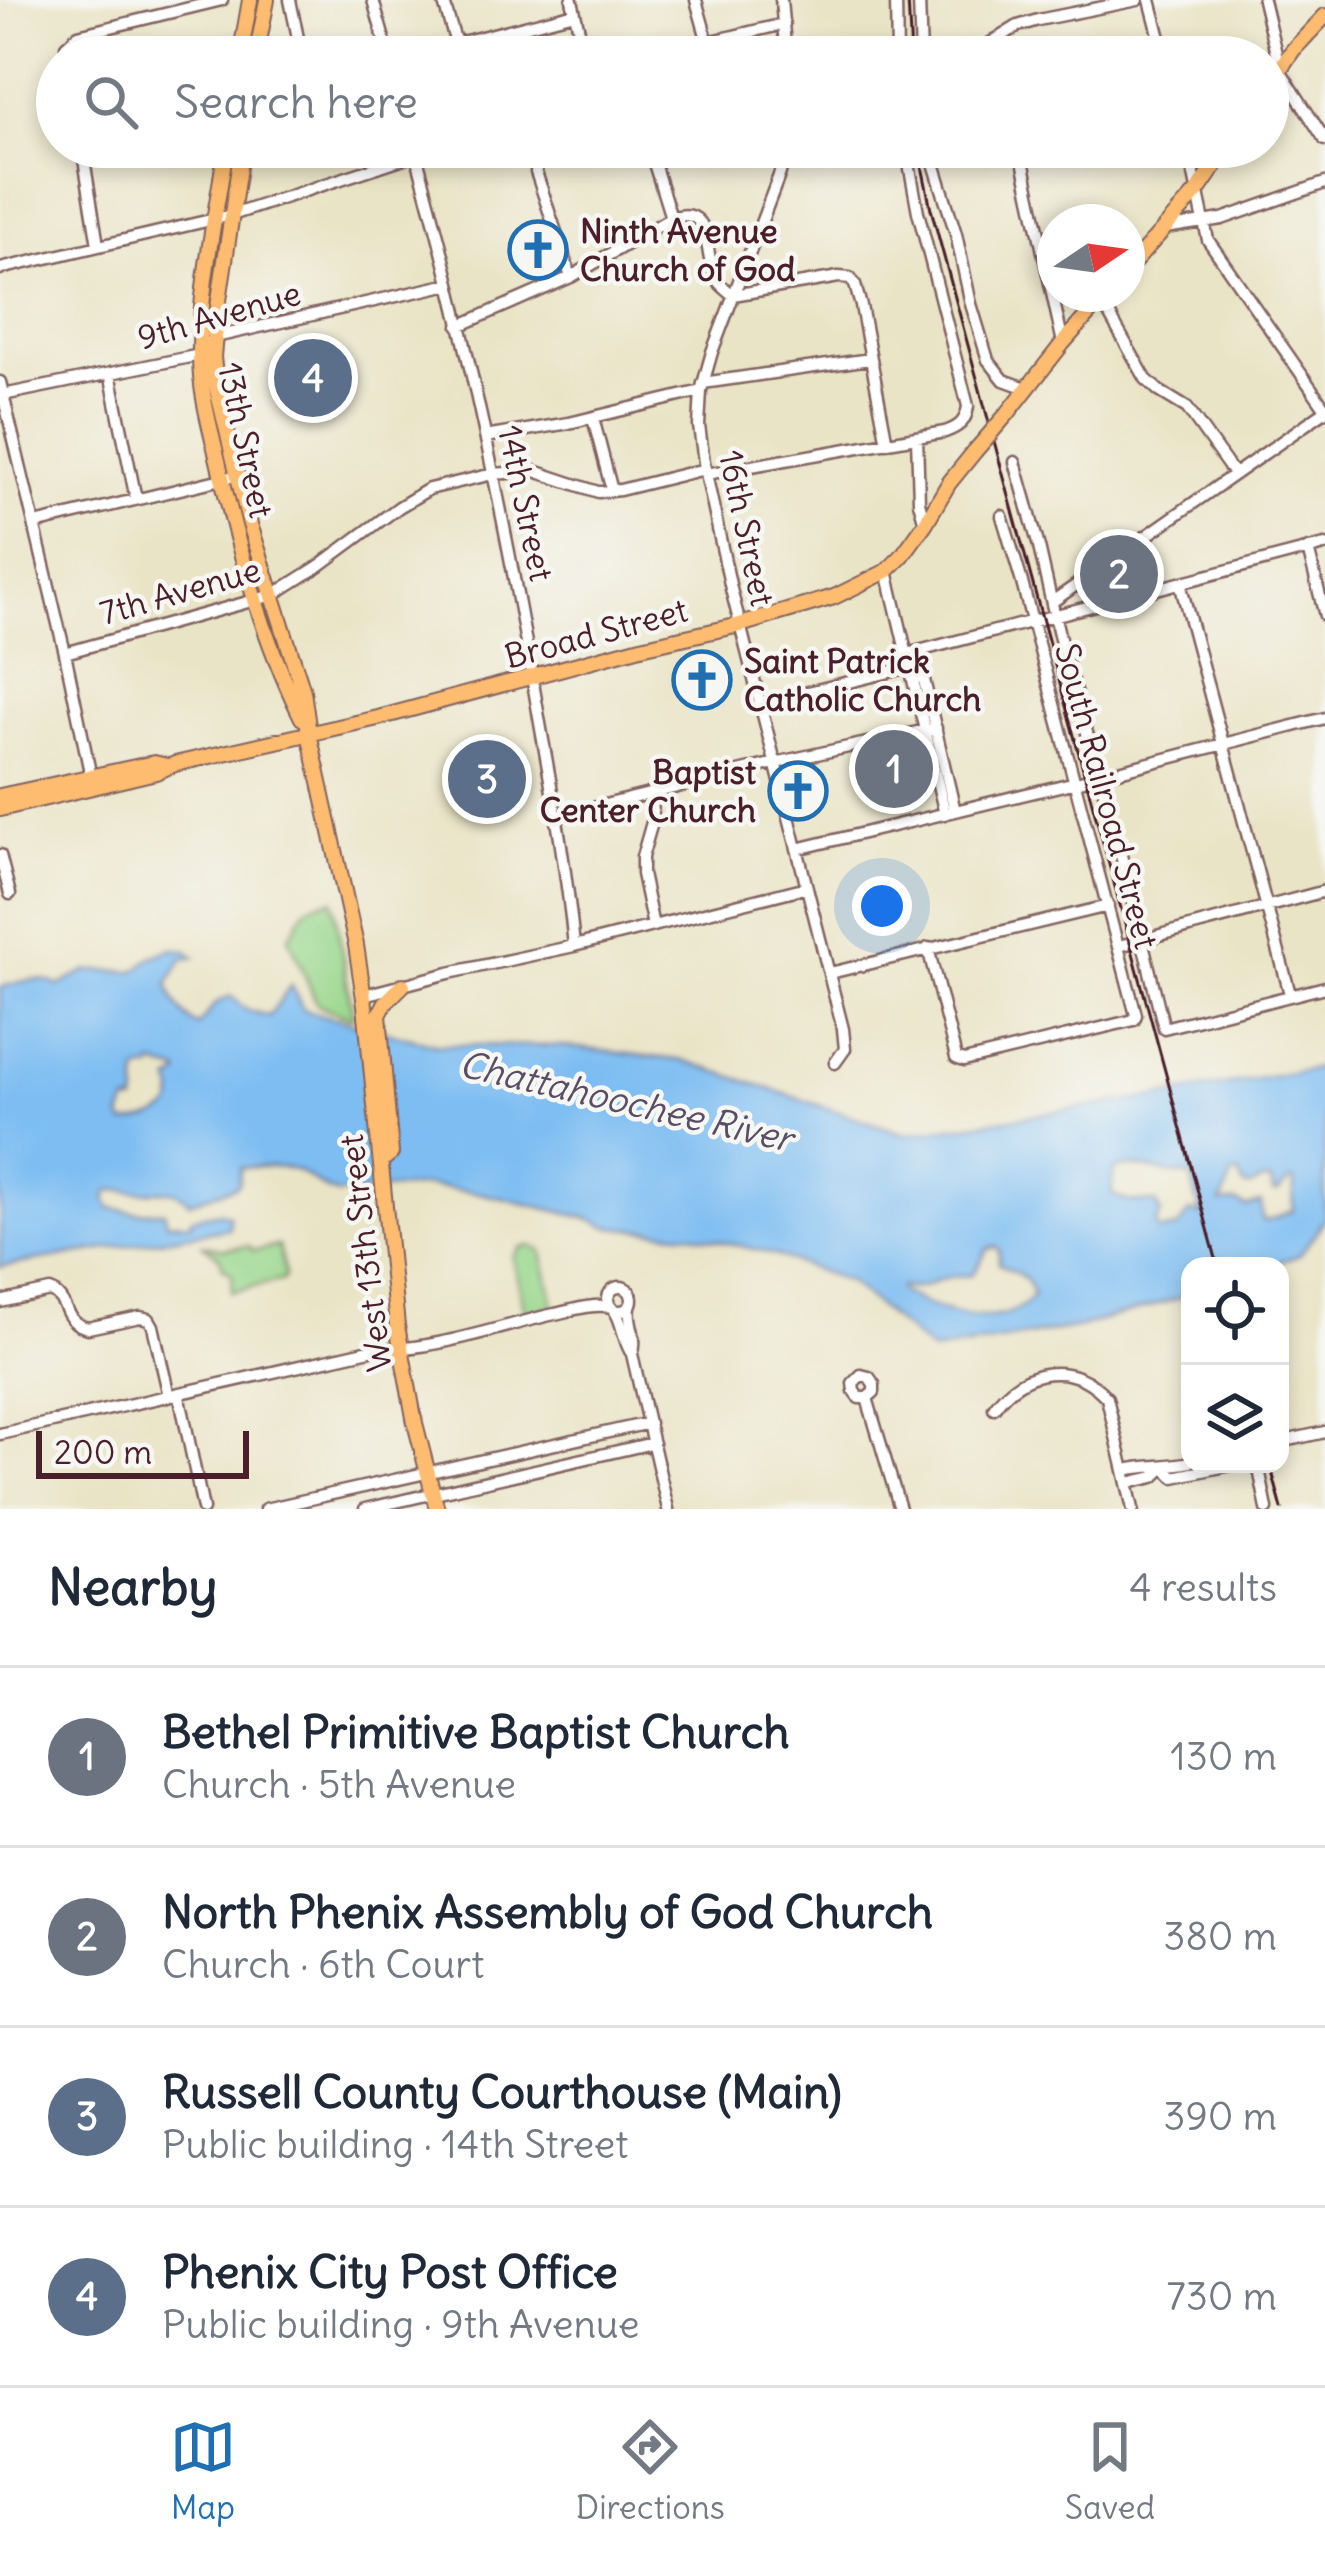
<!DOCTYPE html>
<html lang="en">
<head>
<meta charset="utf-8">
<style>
	:root { --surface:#fff; --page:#f6f6f7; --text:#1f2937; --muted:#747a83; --line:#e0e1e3; --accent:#1f6fb2 }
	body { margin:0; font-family:Delius,sans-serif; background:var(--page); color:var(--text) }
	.controls { position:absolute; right:36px; bottom:36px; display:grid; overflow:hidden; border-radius:24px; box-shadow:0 6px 18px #0003 }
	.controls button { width:108px; height:108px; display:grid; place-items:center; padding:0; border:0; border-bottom:3px solid var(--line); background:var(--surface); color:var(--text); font:60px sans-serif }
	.compass { position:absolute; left:1037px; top:204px; width:108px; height:108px; border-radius:50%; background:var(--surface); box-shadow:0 6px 18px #0003; rotate:77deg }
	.scale { position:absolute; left:36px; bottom:30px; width:213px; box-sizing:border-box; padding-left:12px; border:6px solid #4a1f2b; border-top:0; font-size:33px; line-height:42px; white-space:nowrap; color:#4a1f2b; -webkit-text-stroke:9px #f6f6f2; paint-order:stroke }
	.you { position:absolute; left:882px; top:906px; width:42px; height:42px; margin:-30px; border:9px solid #fff; border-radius:50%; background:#1a73e8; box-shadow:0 0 0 18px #1a73e833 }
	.badge { display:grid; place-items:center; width:78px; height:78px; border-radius:50%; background:var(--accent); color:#fff; font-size:39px; font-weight:700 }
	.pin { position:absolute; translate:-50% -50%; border:6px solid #fff; box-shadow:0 3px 12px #0006 }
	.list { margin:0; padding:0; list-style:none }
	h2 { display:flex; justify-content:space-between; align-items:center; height:156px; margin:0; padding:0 48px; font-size:51px }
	h2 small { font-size:39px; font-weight:400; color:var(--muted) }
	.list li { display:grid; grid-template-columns:78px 1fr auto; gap:36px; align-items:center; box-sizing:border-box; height:180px; padding:0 48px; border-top:3px solid var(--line) }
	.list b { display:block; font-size:45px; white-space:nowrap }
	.list p { margin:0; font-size:39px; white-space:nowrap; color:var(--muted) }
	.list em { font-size:39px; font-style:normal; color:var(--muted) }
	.icon { flex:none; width:66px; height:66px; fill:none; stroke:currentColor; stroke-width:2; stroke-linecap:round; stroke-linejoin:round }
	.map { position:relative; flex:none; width:1325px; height:1509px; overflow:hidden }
	.search { position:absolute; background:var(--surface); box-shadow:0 6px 18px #0003; left:36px; right:36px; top:36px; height:132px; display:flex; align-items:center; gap:30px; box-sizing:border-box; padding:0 42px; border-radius:66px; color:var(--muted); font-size:45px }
	.sheet { height:876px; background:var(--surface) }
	nav { display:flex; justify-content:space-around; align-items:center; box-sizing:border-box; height:168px; border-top:3px solid var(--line); background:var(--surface); font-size:33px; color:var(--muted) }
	nav a { display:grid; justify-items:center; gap:6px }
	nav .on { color:var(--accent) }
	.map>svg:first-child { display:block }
</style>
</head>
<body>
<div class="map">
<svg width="1325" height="1509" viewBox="0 0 1325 1509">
	<rect width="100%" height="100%" fill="#f6f6f2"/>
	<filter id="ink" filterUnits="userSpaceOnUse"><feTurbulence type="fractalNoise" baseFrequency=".00833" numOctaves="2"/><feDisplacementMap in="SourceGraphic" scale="24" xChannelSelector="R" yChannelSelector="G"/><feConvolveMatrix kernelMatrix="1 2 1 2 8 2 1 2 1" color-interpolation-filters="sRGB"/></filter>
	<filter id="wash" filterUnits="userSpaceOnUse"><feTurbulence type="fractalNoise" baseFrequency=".004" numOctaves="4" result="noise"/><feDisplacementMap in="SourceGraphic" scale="48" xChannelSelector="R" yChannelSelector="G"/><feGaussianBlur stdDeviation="2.7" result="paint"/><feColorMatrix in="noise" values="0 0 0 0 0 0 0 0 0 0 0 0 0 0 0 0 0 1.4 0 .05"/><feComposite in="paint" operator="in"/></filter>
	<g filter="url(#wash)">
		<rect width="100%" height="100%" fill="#eae4c6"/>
		<path fill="#99d78c" stroke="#727b5c" stroke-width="3" d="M333 900 353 1016 348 1017 317 1004 289 937C310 909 295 906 333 900Z
			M201 1244 224 1249 248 1246 253 1251 278 1246 285 1275 283 1280 231 1292C232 1282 237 1273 223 1268L220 1257Z
			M531 1246 542 1251 554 1305 525 1312 513 1258 520 1248Z"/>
		<path fill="#7dbdf2" stroke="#646e8e" stroke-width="3" fill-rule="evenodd" d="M171 949 185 950 195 957 183 959 168 984C173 1003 182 1016 198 1026L215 1004 231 996 246 1010 269 1016 291 985 303 1010 438 1045 561 1046 686 1061 905 1134 1158 1097 1325 1067V1218L1300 1255 1268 1266H1190V1294L1179 1298 1080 1327 932 1352 847 1281 766 1252 692 1234 608 1227 591 1219 480 1193 429 1186 337 1194C320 1189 308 1174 292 1169 276 1165 256 1167 240 1168L239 1183 234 1187 189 1202C173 1184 161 1193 140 1192 128 1192 122 1188 109 1191L106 1199 110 1208 135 1212 164 1211 167 1223C176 1220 183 1225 191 1223V1218L220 1212 229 1215V1228L0 1267V988C17 982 43 974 58 986L87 971H135L152 957ZM154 1065 180 1072V1075L171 1082C184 1114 151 1120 125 1124L122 1118 127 1103H135C141 1092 133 1082 140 1071L152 1069ZM1132 1166 1191 1177 1201 1215 1190 1212 1178 1228 1159 1231 1155 1224 1161 1214 1156 1203C1142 1202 1123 1204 1112 1193L1113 1172 1119 1168ZM1233 1174H1238L1244 1186 1249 1187 1262 1181H1271L1273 1192H1278L1289 1181H1294L1293 1211C1282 1214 1274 1221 1263 1221L1261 1203 1246 1207 1237 1202 1221 1203ZM996 1247 999 1250V1264C1017 1273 1028 1275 1033 1296 1004 1334 934 1313 900 1291V1287C928 1291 926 1282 949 1277 953 1276 967 1276 970 1275 978 1270 982 1257 987 1249Z"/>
	</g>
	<g filter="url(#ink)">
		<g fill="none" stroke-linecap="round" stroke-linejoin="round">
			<defs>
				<path id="minor" d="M290 0 302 57
					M373 0 389 57
					M443 0 455 40 462 42 575 13
					M572 0 585 57
					M696 0 712 57
					M781 0 786 57
					M896 0 897 57
					M919 0 921 57
					M1150 0 1165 57
					M1263 0 1280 70 1325 140
					M708 42 784 24
					M67 57 66 46 78 35 222 0
					M937 57 979 50 1018 26 1038 20 1138 0
					M82 147 98 245
					M414 147C468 338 508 533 541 729 554 801 567 874 574 946
					M649 147 671 218
					M786 147 780 173 712 352 701 391 699 426 705 469 731 589 843 1029 845 1049 835 1063
					M929 147 956 234 971 304 988 360 1004 380 1026 388
					M1020 147 1063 343
					M1188 147 1208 240 1325 408
					M785 156 822 147
					M536 172 571 277
					M1165 228 1222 219 1325 183
					M0 269 232 215 438 147
					M1101 300 1146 379 1159 391 1187 408 1234 474
					M459 326 571 277 671 218C712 204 704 247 713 271 716 282 724 288 733 295L839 277 850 278 855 285 861 306 887 443
					M110 373 136 499
					M0 382 65 653 92 782
					M703 383 870 359
					M3 395 200 355 215 337 450 284
					M593 418 612 491
					M485 437 569 423 701 391
					M917 437 919 502 925 524
					M1015 462 1039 547 1060 639 1113 823 1164 1028 1325 987
					M706 474 945 432C959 427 966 422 968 406L918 212 906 147
					M35 524 230 477
					M1308 549 1325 616
					M887 571 945 814
					M1180 583 1290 994
					M1052 602 1325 411
					M65 653 273 595 319 566 399 507 429 489 493 474 535 471 598 492 620 490 705 469
					M907 654 1325 545
					M913 670 924 680 955 811
					M759 704 910 667
					M652 795 653 819 642 857V874L653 926
					M556 817 775 763 936 728
					M797 849 1076 782 1325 718
					M0 855 10 894
					M1119 946 1325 891
					M928 948 956 1058 964 1061 1134 1020 1136 1015 1021 579 1002 516
					M830 973 1108 906
					M364 995 449 973 574 946 807 887
					M608 1299a12 12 0 1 1 24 0a12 12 0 1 1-24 0Z
					M0 1302 50 1291C70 1299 61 1322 88 1328L140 1317 149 1319 153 1326 169 1396
					M630 1307C627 1323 639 1338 632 1354
					M614 1310C624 1323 622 1341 632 1354L668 1509
					M179 1393 203 1509
					M867 1398 874 1392V1384L869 1377 861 1375 853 1383 854 1391 859 1398H867L900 1509
					M994 1408C1022 1368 1073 1359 1107 1398L1133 1509
					M0 1434 379 1348C426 1353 507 1324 555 1314 573 1310 594 1303 611 1307
					M1280 1442 1325 1432
					M1258 1464 1267 1509
					M1164 1467 1174 1477 1236 1464
					M1125 1470C1147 1465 1168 1467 1190 1462
					M1128 1483 1154 1477 1164 1467
					M265 1509 649 1423
					M365 1509 653 1443"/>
				<path id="major" d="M240 57 250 0
					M256 57 267 0
					M1268 86 1293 50 1325 16
					M226 147C216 216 199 287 200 357 200 394 211 430 219 465 239 551 263 640 302 718
					M242 147 217 314 213 357 216 385 248 518 303 691 309 733 356 945 365 1005 397 1326 415 1423 437 1509
					M1127 270 1197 192 1228 147
					M1008 413 1063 343 1106 294
					M0 796 154 763 167 766
					M0 809 156 772 175 764 378 718 641 647 740 625 834 597 887 571 902 556 925 524 949 483 975 451
					M381 1161 391 1153 379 1015 386 1002 403 985"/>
			</defs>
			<use href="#minor" stroke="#826461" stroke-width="15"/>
			<use href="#major" stroke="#826461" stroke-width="18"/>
			<use href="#minor" stroke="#fff" stroke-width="10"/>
			<use href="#major" stroke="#fdbc70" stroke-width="14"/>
			<path stroke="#4a1f2b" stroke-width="3" d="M908 0 911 57
				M918 147 931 209 1218 1266
				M1270 1464 1282 1509"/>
			<defs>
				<path id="major-bridge" d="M975 451 1008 413"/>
			</defs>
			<use href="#major-bridge" stroke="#826461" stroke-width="18" stroke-linecap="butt"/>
			<use href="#major-bridge" stroke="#fdbc70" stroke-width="14"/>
		</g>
	</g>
	<defs>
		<symbol id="church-ring" viewBox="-11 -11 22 22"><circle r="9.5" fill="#f6f6f2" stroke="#1f6fb2" stroke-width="1.5"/><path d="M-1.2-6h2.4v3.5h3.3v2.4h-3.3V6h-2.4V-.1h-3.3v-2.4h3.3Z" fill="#1f6fb2"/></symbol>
	</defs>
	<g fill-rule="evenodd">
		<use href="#church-ring" x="505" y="217" width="66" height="66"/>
		<use href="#church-ring" x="669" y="647" width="66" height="66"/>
		<use href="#church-ring" x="765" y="758" width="66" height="66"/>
	</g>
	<g text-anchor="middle" stroke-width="9" stroke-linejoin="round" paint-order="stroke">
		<g font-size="33" font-weight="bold" fill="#4a1f2b" stroke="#f6f6f2" text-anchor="start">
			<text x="580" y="243">Ninth Avenue<tspan x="580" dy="38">Church of God</tspan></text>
			<text x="744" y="673">Saint Patrick<tspan x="744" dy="38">Catholic Church</tspan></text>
			<text x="756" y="784" text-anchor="end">Baptist<tspan x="756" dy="38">Center Church</tspan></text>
		</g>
		<g font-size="33" fill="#4a1f2b" stroke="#f6f6f2">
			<text transform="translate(219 315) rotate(-16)" y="12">9th Avenue</text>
			<text transform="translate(246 440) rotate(78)" y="12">13th Street</text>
			<text transform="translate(526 503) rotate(78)" y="12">14th Street</text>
			<text transform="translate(747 528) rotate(78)" y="12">16th Street</text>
			<text transform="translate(180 591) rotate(-16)" y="12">7th Avenue</text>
			<text transform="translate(596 633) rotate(-15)" y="12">Broad Street</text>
			<text transform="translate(1107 796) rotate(75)" y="12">South Railroad Street</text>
			<text transform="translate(365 1253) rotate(-97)" y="12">West 13th Street</text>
		</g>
		<g font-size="36" font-style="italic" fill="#594e67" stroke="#f6f6f2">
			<text transform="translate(626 1101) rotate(13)" y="13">Chattahoochee River</text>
		</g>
	</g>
</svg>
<div class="controls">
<button><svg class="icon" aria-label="locate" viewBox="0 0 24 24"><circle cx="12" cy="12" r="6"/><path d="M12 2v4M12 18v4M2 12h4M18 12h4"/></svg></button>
<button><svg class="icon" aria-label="layers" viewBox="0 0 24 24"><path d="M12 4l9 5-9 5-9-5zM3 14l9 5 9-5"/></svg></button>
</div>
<svg class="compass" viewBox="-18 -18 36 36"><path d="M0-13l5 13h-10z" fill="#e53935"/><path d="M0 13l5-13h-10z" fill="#747a83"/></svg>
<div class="scale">200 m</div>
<div class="you"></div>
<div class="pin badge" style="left:894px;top:769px;background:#6b7280">1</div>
<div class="pin badge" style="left:1119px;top:574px;background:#6b7280">2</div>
<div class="pin badge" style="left:487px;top:779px;background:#5c6f8a">3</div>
<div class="pin badge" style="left:313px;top:378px;background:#5c6f8a">4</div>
<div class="search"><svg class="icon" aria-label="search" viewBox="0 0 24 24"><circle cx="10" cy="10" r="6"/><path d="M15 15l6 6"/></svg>Search here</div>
</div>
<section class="sheet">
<h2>Nearby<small>4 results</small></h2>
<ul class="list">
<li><span class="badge" style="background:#6b7280">1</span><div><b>Bethel Primitive Baptist Church</b><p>Church · 5th Avenue</p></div><em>130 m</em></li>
<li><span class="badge" style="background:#6b7280">2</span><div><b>North Phenix Assembly of God Church</b><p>Church · 6th Court</p></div><em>380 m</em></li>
<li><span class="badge" style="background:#5c6f8a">3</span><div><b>Russell County Courthouse (Main)</b><p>Public building · 14th Street</p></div><em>390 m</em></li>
<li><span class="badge" style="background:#5c6f8a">4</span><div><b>Phenix City Post Office</b><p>Public building · 9th Avenue</p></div><em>730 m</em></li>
</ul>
</section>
<nav>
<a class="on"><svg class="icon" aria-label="map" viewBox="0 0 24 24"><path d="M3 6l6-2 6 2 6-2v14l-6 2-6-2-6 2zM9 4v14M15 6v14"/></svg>Map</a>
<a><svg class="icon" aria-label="directions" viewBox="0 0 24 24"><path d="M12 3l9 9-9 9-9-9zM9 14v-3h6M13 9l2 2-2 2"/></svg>Directions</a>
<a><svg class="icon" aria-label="saved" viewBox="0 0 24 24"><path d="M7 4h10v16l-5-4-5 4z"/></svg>Saved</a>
</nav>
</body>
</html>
